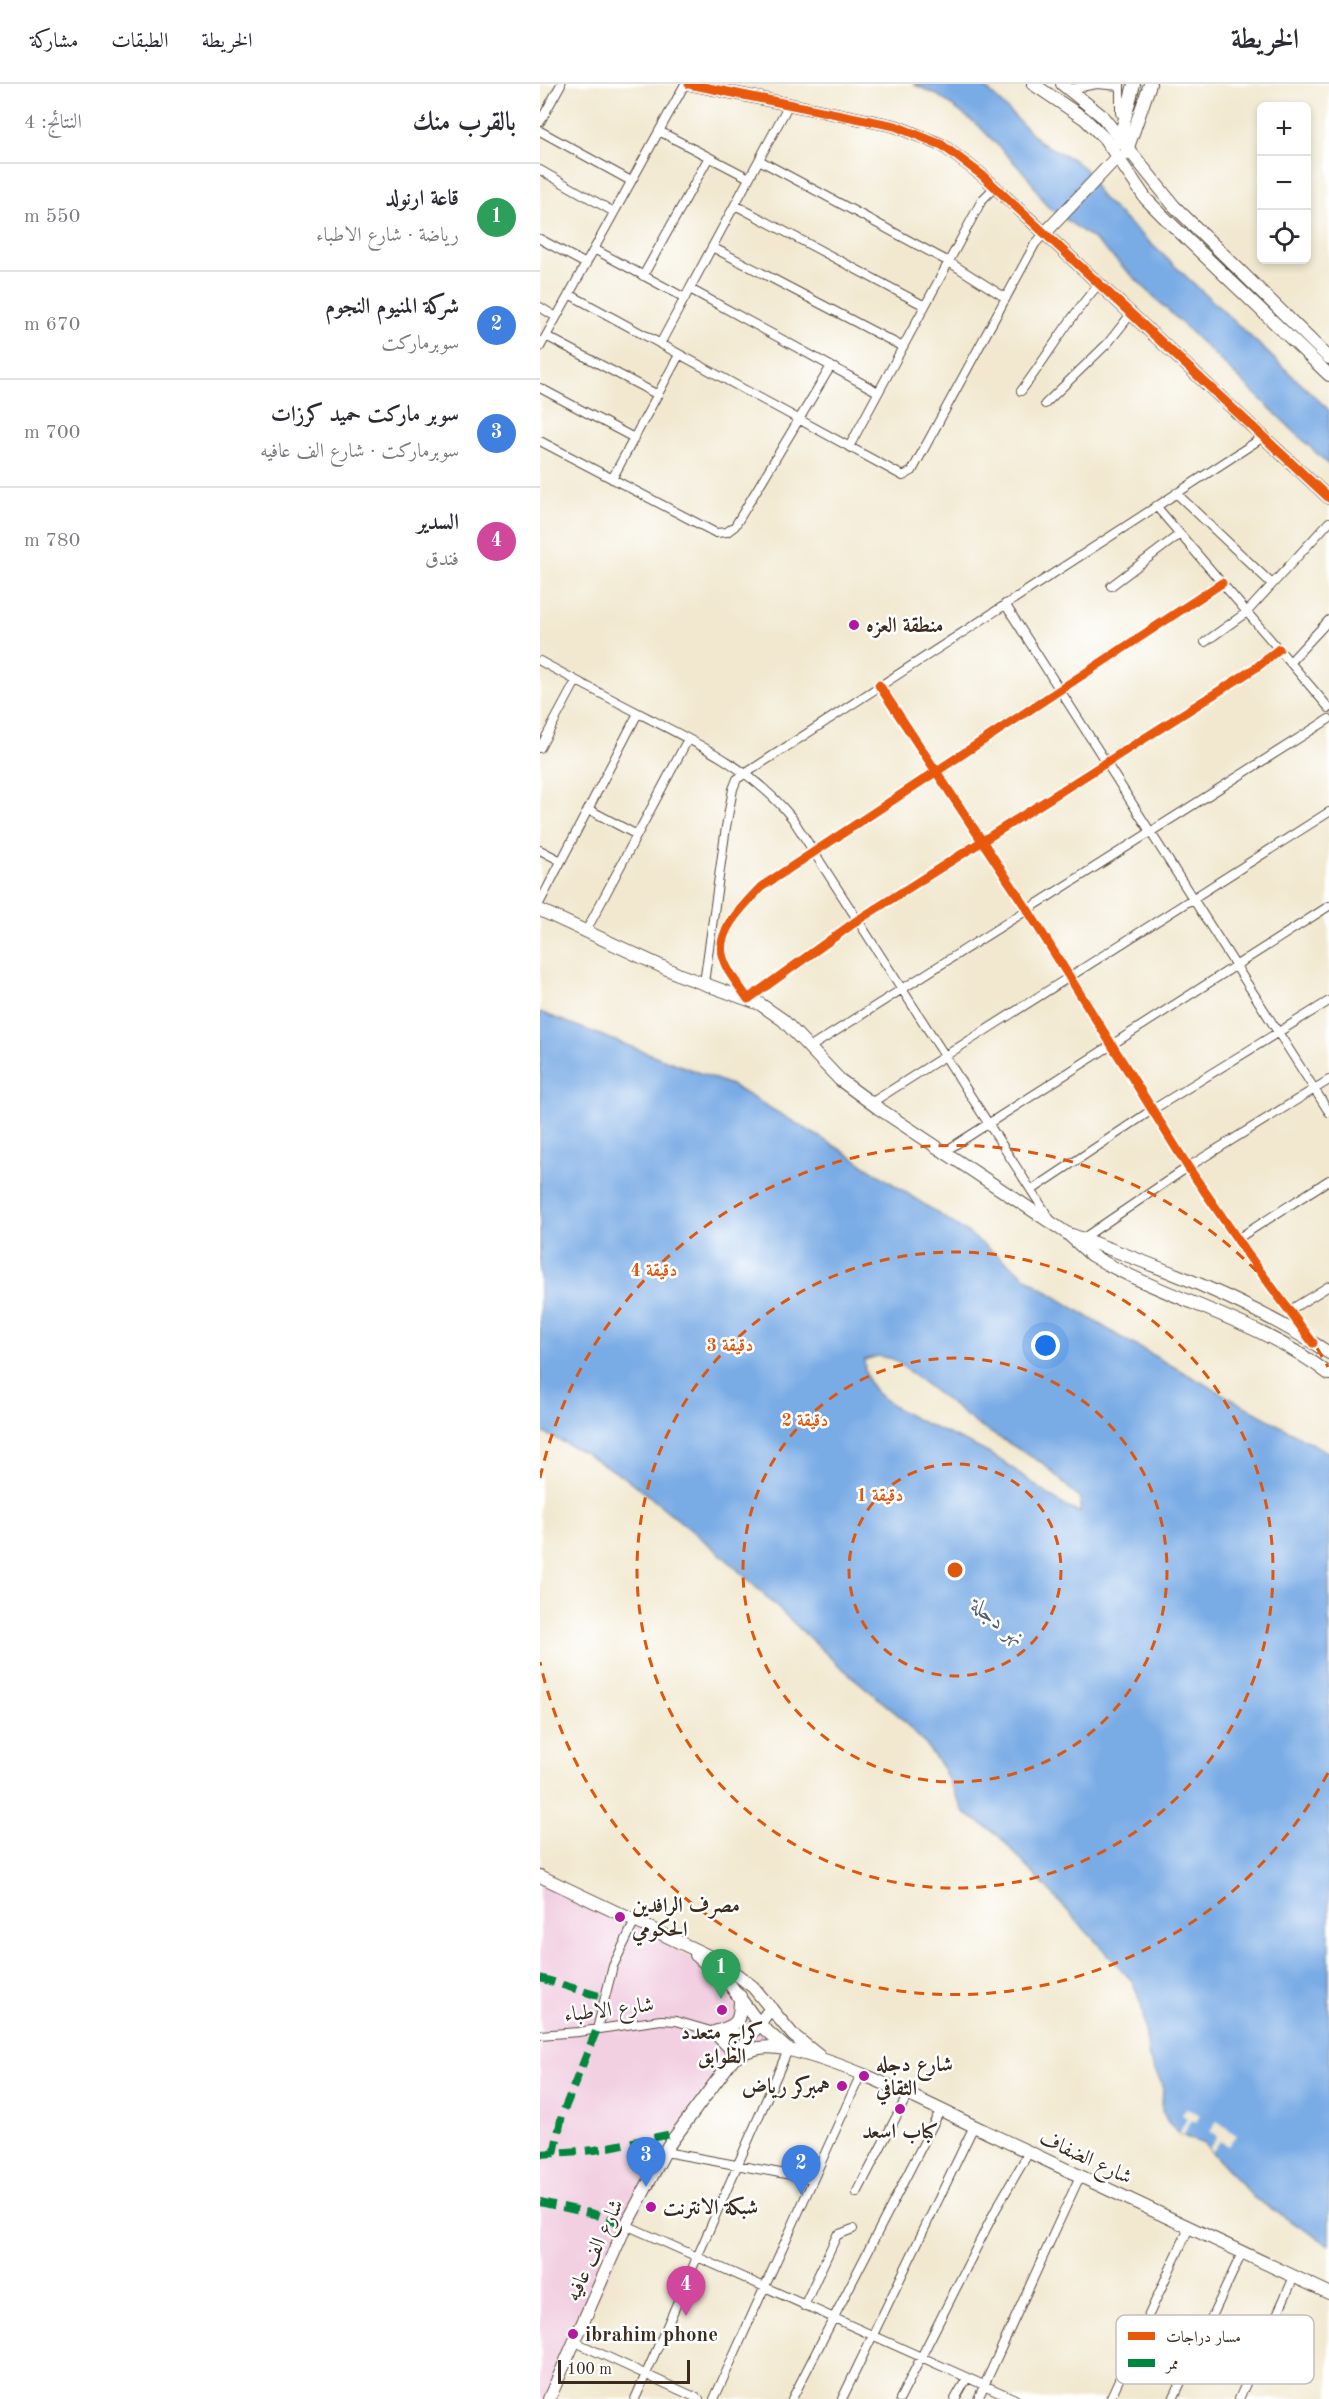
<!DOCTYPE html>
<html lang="ar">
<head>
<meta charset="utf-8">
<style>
	:root { --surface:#fff; --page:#f7f7f7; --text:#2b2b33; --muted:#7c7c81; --line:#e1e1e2; --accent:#b5179e }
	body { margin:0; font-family:"Old Standard TT",Amiri,serif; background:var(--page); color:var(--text); direction:rtl }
	.controls { position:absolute; right:18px; top:18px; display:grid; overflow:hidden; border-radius:9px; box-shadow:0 3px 9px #0003 }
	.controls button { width:54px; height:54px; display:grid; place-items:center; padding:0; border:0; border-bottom:2px solid var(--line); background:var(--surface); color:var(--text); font:30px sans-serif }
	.scale { position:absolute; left:18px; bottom:15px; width:132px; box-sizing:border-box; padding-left:6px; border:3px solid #3b2a1e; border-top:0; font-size:16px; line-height:21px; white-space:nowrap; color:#3b2a1e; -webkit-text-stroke:4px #fff; paint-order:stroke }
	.you { position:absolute; left:506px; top:1262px; width:21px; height:21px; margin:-15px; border:4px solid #fff; border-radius:50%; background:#1a73e8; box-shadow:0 0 0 9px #1a73e833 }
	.badge { display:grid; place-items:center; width:39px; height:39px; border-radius:50%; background:var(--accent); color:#fff; font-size:20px; font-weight:700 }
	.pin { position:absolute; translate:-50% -50px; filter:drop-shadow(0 2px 3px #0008) }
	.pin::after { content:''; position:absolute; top:32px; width:21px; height:18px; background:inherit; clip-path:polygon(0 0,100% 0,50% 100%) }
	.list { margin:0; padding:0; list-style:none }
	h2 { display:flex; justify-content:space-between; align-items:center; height:78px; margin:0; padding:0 24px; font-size:26px }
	h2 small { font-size:20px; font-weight:400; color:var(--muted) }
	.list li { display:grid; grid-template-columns:39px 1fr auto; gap:18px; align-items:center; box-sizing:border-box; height:108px; padding:0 24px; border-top:2px solid var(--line) }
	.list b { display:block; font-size:22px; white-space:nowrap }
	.list p { margin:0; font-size:20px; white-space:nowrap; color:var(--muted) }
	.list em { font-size:20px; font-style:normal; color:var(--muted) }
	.icon { flex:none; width:33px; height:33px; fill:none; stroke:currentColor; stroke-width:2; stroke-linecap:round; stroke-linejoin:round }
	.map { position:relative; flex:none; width:789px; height:2315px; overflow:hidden; direction:ltr }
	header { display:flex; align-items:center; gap:36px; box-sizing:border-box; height:84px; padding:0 30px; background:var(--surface); border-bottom:2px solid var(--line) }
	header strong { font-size:28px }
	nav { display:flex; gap:33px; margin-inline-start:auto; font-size:21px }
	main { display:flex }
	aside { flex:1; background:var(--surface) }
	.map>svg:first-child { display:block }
</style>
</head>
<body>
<header>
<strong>الخريطة</strong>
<nav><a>الخريطة</a><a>الطبقات</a><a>مشاركة</a></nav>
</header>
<main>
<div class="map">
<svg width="789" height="2315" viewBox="0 0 789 2315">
	<rect width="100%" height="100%" fill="#fff"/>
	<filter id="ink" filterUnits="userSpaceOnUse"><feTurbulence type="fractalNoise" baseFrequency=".0167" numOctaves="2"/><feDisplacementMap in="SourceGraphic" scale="12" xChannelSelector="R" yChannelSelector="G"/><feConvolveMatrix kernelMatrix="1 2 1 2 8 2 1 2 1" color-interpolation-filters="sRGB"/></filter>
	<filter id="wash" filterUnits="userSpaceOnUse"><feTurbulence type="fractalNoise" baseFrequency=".008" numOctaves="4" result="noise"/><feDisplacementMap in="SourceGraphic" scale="24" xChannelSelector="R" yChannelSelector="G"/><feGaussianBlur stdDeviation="1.35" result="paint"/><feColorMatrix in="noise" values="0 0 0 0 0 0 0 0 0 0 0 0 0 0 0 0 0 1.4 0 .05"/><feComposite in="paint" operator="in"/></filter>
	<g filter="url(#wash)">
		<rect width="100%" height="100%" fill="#f1e8cf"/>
		<path fill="#f2cfe1" d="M0 1792 102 1843 185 1896 229 1951 201 1968 136 2049 9 2315H0Z"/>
		<path fill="#79abe5" stroke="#5a6a82" stroke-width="1.5" fill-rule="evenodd" d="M373 0H442L501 59 532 75 545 85 561 113 789 326V381L556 157 507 122 488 93 440 43 399 12Z
			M0 928 191 1001 298 1064 428 1149 497 1201 580 1253 789 1369V2161L714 2114 664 2060 639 2050 628 2038 622 2026 623 2002 609 1974 602 1923 593 1898 456 1749 424 1729 402 1683 385 1660 358 1631 296 1579 184 1473 92 1398 45 1369 0 1347ZM338 1272 353 1275 439 1342 504 1380 540 1415V1428C522 1425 481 1389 463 1378 423 1351 373 1342 337 1309 328 1301 324 1287 324 1276Z"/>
		<path fill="#f1e8cf" d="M646 2024 660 2031 656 2038 651 2036 643 2052 639 2050 647 2034 642 2031Z
			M677 2037 696 2051 688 2062 680 2057 672 2068 669 2065 677 2053 670 2048Z"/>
	</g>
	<g filter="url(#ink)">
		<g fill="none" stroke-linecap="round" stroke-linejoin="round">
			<defs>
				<path id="street" d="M529 5 557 0 580 2
					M580 29V0
					M0 38 21 0
					M0 47 91 97
					M119 47 209 94
					M219 76 409 178 466 214
					M0 86 74 128
					M195 121 385 222
					M0 155 46 180
					M172 163 363 263
					M54 165 145 214
					M103 192 169 73
					M150 205 338 308
					M29 210 363 392 372 387 495 160 505 149
					M0 223 16 233
					M6 252 118 311
					M120 260 249 20
					M0 263 145 0
					M0 304 94 354
					M481 307C508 272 529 233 559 200
					M505 320 568 259 591 230
					M0 357 176 449 187 448 195 442 291 282
					M309 363 442 116 455 103
					M72 395 139 271
					M636 409 732 500
					M616 422 789 624
					M682 499 221 803C206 819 177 846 182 870 185 886 199 901 208 915L318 836 717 583 739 565
					M571 502 640 450
					M465 520 789 1028
					M665 558 707 528 789 438
					M0 577C36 597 73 616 110 635 163 662 214 687 252 734L511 1137
					M750 578 789 536
					M339 601 487 825 648 1083 706 1168 771 1256
					M0 664 36 597
					M48 725 97 751
					M0 766 21 777
					M0 818 98 629
					M46 847 148 655
					M164 899 186 743 193 705 197 695 725 352
					M269 964 789 635
					M331 1019 789 728
					M404 1068 789 822
					M492 1106 612 1026 789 917
					M542 1155 648 1083 789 996
					M697 1155 789 1096
					M750 1226 789 1202
					M57 1945 73 1882 95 1837
					M0 1951 38 1948 121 1936 136 1937 174 1948 212 1949
					M125 2068 273 2095
					M317 2109 367 2012
					M86 2141 475 2315
					M264 2222 297 2151 313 2145
					M33 2257 159 2315
					M95 2315 248 1966
					M174 2315 320 1992
					M252 2315 400 2027
					M302 2315 434 2042
					M360 2315 456 2125 489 2068
					M415 2315 427 2294
					M438 2315 540 2092
					M570 2315 649 2144
					M633 2315 702 2169
					M699 2315 754 2193"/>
				<path id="secondary" d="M149 0 355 42 402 61 442 91 789 414
					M493 0 545 35 565 55 606 115 627 136 789 291
					M522 0 562 32 634 122 789 274
					M578 60 594 0
					M586 69 610 0
					M505 149 577 73
					M0 826 140 891 220 920 243 936 300 996 338 1024 528 1150 551 1171C627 1216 718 1235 789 1290
					M532 1151C620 1183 711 1217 789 1269
					M0 1792 179 1877 213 1903 253 1951 279 1972
					M156 1871 191 1902 219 1940 247 1965
					M174 1948 190 1964 193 1974C210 1964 225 1961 245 1965 314 1980 395 2024 459 2054 569 2106 679 2158 789 2209
					M174 1948C200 1941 200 1937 200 1912
					M9 2315 86 2141 128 2062 231 1924"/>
			</defs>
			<use href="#street" stroke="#564639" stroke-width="10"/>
			<use href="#secondary" stroke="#564639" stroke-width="14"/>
			<use href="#street" stroke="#fff" stroke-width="8"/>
			<use href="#secondary" stroke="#fff" stroke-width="12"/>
			<path stroke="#00873e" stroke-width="8" stroke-dasharray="15 8" stroke-linecap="butt" d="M0 1894 65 1914
				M0 2070 55 2066 136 2049
				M14 2070 22 2031 57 1945
				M0 2118 54 2130 86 2141"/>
			<defs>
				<path id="cycleway" d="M149 0 355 42 402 61 442 91 789 414
					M682 499 221 803C206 819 177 846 182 870 185 886 199 901 208 915L318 836 717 583 739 565
					M339 601 487 825 648 1083 706 1168 773 1259"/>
			</defs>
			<use href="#cycleway" stroke="#fff" stroke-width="13"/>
			<use href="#cycleway" stroke="#e8590c" stroke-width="9"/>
		</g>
	</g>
	<g fill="none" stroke="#df570d" stroke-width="3" stroke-dasharray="10 8">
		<circle cx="415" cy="1486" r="106"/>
		<circle cx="415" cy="1486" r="212"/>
		<circle cx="415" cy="1486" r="318"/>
		<path d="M788 1689A425 425 0 0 1 0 1578M0 1394A425 425 0 0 1 788 1283"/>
	</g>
	<g fill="#b5179e" stroke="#fff" stroke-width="2">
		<circle cx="314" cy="541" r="6"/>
		<circle cx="80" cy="1833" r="6"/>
		<circle cx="182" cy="1926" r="6"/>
		<circle cx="324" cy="1992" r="6"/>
		<circle cx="302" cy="2002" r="6"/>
		<circle cx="360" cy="2025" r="6"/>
		<circle cx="111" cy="2123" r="6"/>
		<circle cx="33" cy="2250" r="6"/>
	</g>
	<g text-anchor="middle" stroke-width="5" stroke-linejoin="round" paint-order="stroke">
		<g font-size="21" font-weight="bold" fill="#3b2a1e" stroke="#fff" text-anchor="start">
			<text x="326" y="548">منطقة العزه</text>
			<text x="92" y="1828">مصرف الرافدين<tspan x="92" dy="24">الحكومي</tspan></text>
			<text x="182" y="1955" text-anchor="middle">كراج متعدد<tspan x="182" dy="24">الطوابق</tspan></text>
			<text x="336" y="1987">شارع دجله<tspan x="336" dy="24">الثقافي</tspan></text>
			<text x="290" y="2009" text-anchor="end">همبركر رياض</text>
			<text x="360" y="2054" text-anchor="middle">كباب اسعد</text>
			<text x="123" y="2130">شبكة الانترنت</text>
			<text x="45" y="2257">ibrahim phone</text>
		</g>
		<g font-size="21" fill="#3b2a1e" stroke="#fff">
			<text transform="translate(69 1925) rotate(-7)" y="7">شارع الاطباء</text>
			<text transform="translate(546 2073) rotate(25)" y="7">شارع الضفاف</text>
			<text transform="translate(54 2166) rotate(-65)" y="7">شارع الف عافيه</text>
		</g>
		<g font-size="22" font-style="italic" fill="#545e6e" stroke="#fff">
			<text transform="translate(459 1537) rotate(38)" y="8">نهر دجلة</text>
		</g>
	</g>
	<rect x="576" y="2231" width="198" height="69" rx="9" fill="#fff" stroke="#c4bfbc" stroke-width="1.5"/>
	<rect x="588" y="2248" width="27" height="8" fill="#e8590c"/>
	<rect x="588" y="2275" width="27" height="8" fill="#00873e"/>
	<g font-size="16" fill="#3b2a1e">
		<text x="626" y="2258">مسار دراجات</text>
		<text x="626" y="2285">ممر</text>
	</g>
	<circle cx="415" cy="1486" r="9" fill="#df570d" stroke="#fff" stroke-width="3"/>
	<g font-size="18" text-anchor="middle" font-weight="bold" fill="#df570d" stroke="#fff" stroke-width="5" stroke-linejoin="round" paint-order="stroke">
		<text x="114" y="1192">4 دقيقة</text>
		<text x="190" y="1267">3 دقيقة</text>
		<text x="265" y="1342">2 دقيقة</text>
		<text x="340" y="1417">1 دقيقة</text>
	</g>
</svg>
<div class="controls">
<button>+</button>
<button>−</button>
<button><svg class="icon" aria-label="locate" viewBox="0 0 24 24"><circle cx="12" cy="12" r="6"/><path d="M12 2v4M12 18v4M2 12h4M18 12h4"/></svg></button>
</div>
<div class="scale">100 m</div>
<div class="you"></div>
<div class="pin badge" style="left:181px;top:1915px;background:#2e9e5b">1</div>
<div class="pin badge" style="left:261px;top:2111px;background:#3f7fe0">2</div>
<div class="pin badge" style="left:106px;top:2103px;background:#3f7fe0">3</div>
<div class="pin badge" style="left:146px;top:2232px;background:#d1479c">4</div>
</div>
<aside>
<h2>بالقرب منك<small>النتائج: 4</small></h2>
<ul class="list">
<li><span class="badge" style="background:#2e9e5b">1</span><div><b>قاعة ارنولد</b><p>رياضة · شارع الاطباء</p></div><em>550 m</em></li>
<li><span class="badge" style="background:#3f7fe0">2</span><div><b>شركة المنيوم النجوم</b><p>سوبرماركت</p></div><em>670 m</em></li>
<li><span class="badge" style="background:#3f7fe0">3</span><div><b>سوبر ماركت حميد كرزات</b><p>سوبرماركت · شارع الف عافيه</p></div><em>700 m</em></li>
<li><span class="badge" style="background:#d1479c">4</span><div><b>السدير</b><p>فندق</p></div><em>780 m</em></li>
</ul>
</aside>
</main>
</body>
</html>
